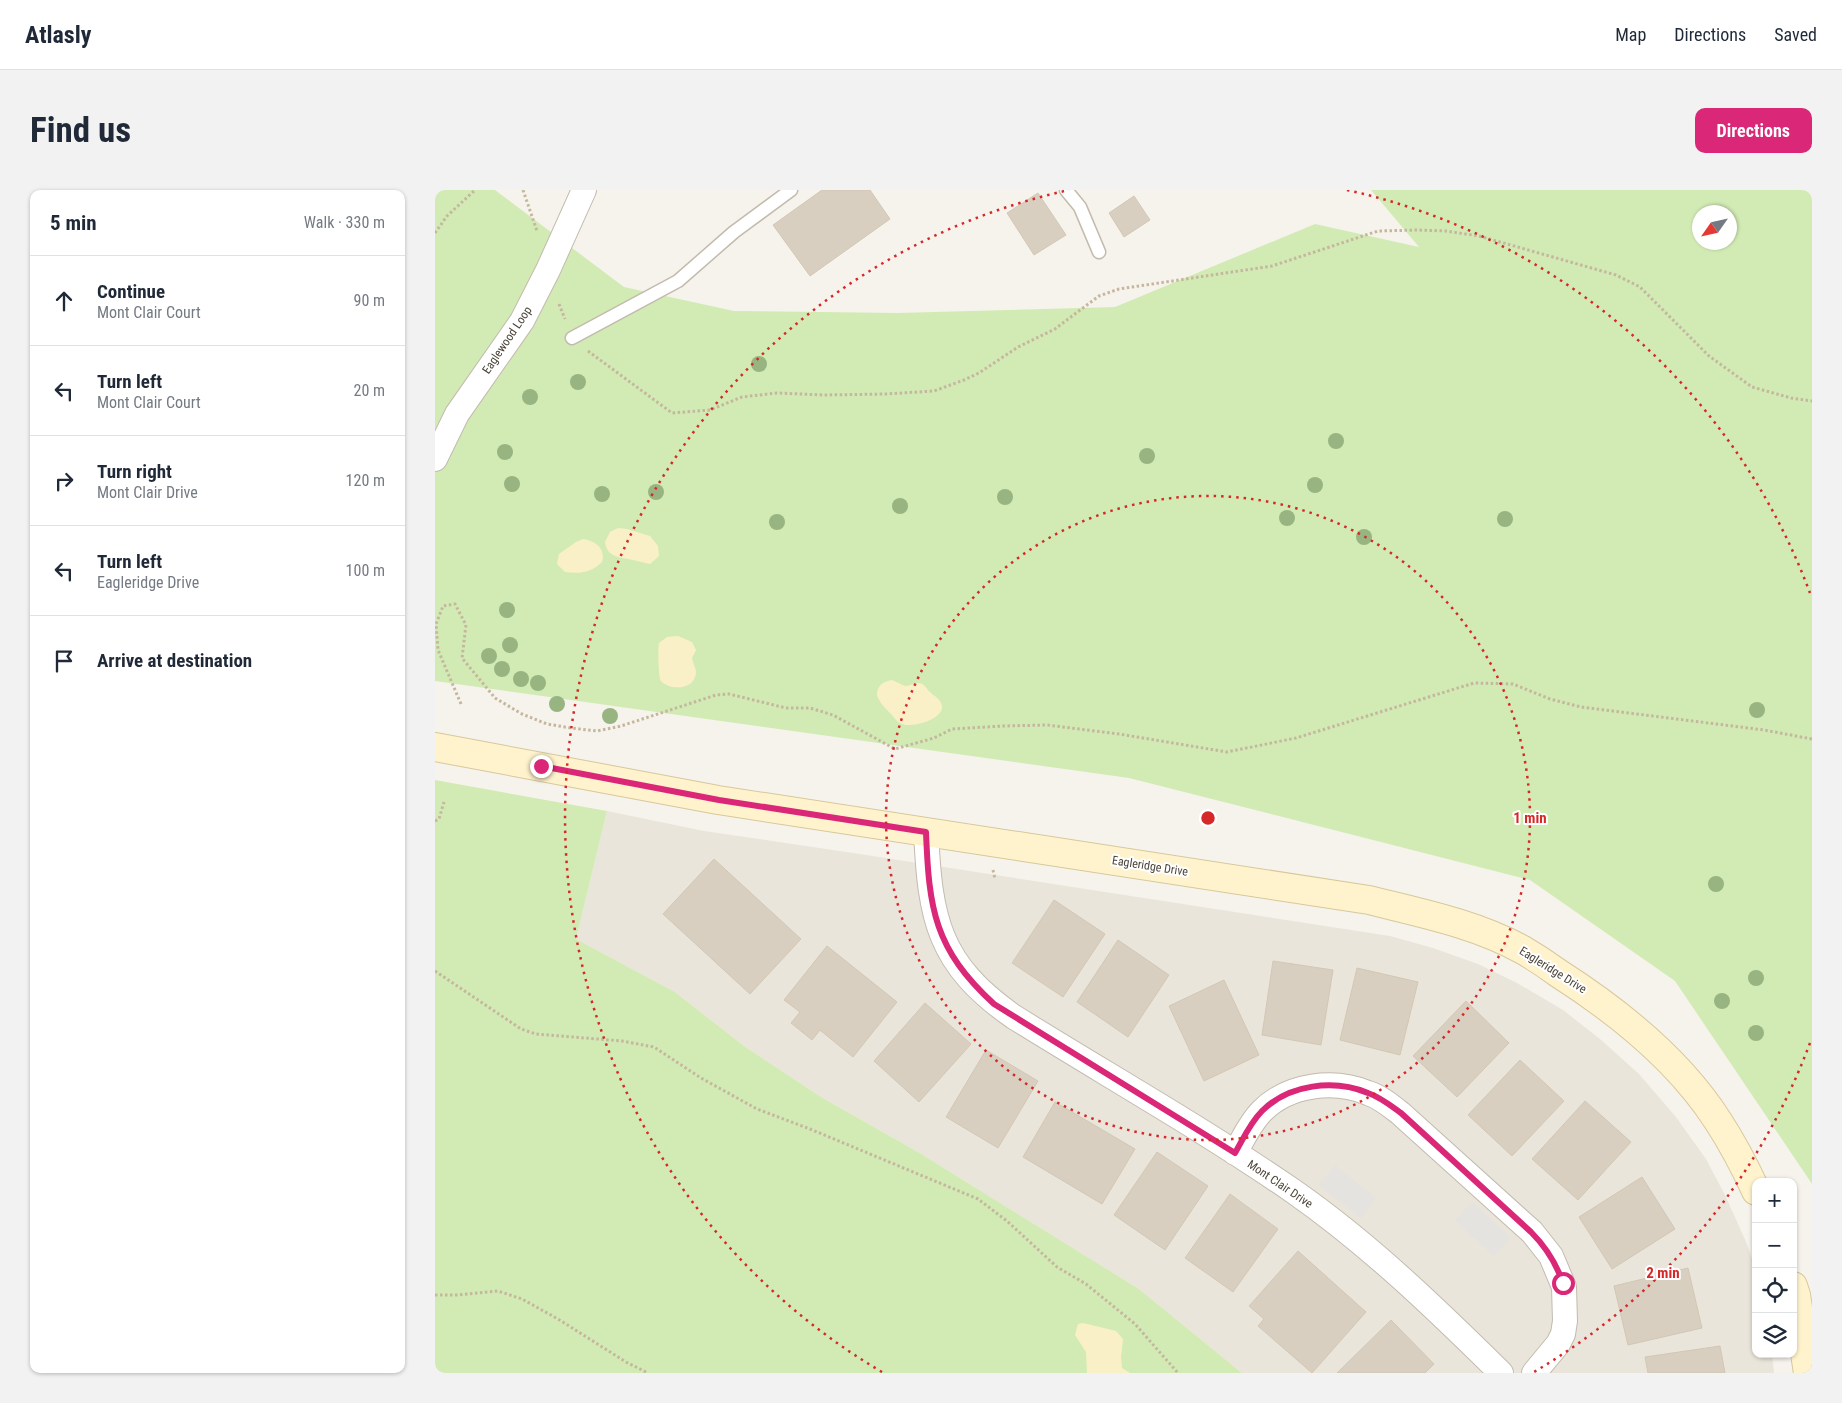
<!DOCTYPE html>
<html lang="en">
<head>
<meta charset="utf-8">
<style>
	:root { --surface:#fff; --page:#f2f2f3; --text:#1f2937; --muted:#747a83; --line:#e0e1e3; --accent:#db2777 }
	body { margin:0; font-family:"Roboto Condensed",sans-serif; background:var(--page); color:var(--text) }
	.controls { position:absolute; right:15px; bottom:15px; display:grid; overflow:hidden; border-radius:10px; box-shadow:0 1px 4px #0004 }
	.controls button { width:45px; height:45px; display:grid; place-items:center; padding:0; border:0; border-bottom:1px solid var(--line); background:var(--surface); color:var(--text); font:25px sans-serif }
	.compass { position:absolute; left:1257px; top:15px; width:45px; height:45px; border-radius:50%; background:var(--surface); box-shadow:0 1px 4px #0004; rotate:236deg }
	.stop { position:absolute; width:15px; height:15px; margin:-11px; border:4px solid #db2777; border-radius:50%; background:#fff }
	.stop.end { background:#db2777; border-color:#fff; box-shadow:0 1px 5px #0008 }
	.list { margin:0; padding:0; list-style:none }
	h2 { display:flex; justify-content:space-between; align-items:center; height:65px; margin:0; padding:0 20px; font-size:21px }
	h2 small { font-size:16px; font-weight:400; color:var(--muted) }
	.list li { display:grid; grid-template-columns:32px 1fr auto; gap:15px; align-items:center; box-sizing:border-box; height:90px; padding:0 20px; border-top:1px solid var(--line) }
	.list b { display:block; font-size:19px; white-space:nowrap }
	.list p { margin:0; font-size:16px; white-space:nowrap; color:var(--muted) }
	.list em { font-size:16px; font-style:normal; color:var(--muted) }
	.icon { flex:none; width:28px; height:28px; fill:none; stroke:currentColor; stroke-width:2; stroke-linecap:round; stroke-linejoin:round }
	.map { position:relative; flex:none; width:1377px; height:1183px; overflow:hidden; border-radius:10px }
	header { display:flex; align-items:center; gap:30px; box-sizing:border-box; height:70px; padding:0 25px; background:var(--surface); border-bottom:1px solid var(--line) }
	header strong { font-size:24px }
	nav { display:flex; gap:28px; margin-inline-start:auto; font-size:18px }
	.intro { display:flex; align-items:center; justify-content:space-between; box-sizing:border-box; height:120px; padding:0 30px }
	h1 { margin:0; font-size:35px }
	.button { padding:12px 22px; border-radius:10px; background:var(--accent); color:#fff; font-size:18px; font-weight:700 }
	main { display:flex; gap:30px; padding:0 30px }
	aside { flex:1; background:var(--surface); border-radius:10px; box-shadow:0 1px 4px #0004 }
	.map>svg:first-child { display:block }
</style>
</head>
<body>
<header>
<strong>Atlasly</strong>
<nav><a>Map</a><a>Directions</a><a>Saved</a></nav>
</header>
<div class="intro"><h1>Find us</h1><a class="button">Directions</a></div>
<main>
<aside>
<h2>5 min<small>Walk · 330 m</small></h2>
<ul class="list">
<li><svg class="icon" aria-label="ahead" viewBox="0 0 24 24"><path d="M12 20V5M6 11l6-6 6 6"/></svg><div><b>Continue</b><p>Mont Clair Court</p></div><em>90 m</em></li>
<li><svg class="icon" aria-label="left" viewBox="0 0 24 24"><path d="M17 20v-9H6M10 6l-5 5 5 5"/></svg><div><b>Turn left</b><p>Mont Clair Court</p></div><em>20 m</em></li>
<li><svg class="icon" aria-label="right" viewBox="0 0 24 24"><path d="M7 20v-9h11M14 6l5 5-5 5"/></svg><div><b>Turn right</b><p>Mont Clair Drive</p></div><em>120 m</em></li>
<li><svg class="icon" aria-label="left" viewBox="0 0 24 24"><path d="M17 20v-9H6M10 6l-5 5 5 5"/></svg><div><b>Turn left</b><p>Eagleridge Drive</p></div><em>100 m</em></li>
<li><svg class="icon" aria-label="arrive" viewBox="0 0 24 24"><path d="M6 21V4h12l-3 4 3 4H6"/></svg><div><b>Arrive at destination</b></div></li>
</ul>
</aside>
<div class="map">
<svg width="1377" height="1183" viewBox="0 0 1377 1183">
	<rect width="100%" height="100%" fill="#f6f3ec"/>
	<path fill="#eae5da" d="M172 621 269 641 418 663 955 746 998 758 1043 774 1082 793 1128 820 1165 849 1204 884 1241 927 1271 969 1290 1005 1312 1054 1321 1081V1164H1337L1339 1183H807L704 1099 483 962 386 907 309 856 240 802 141 749Z"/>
	<path fill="#d2ebb4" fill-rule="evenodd" d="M0 0H60L189 97 299 121 462 123 680 117 880 34 984 57 936 0H1377V994L1240 791 1095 690 694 588 0 491ZM1264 22H1294V52H1264Z
		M0 590 172 621 141 749 240 802 309 856 386 907 483 962 704 1099 807 1183H0Z"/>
	<path fill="#faf0c8" d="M183 338 192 339 215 346 223 356 224 366 215 374C209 373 204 371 198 370 186 367 172 368 170 352L175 342Z
		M148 349C160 351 171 358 167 372 156 383 144 384 130 382L122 374 124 364 141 352Z
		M243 446 257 452 261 460 257 468C258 475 263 480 260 487 256 500 234 500 226 491 223 487 223 458 224 453L232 447Z
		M457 490 470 496C474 496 477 494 481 493 490 492 491 499 496 503 500 507 498 504 502 508 521 525 481 539 467 534 461 532 458 525 453 521 449 517 443 510 442 505 442 495 448 492 457 490Z
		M648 1133 681 1141 688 1149 686 1167 687 1178 695 1183H652L651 1162 640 1145 643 1134Z"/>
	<path fill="#e5e3e0" d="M900 975 941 1008 926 1028 884 995Z
		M1037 1012 1076 1048 1059 1066 1020 1031Z"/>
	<path fill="#d8cfc1" stroke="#d3c7b3" d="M387 0H435L455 29 375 86 338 35Z
		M603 3 631 45 599 65 572 23Z
		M699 6 715 30 689 47 674 23Z
		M279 669 366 749 315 804 228 724Z
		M619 710 670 744 628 807 577 773Z
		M683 750 734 785 693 847 642 812Z
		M392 756 462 812 418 867 385 840 377 850 356 833 365 822 349 810Z
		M838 771 898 780 886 855 827 845Z
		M922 778 983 792 965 865 905 850Z
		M789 790 824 865 769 891 734 816Z
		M1031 811 1074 853 1022 907 978 866Z
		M490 813 536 854 484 912 439 871Z
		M551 860 603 891 563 958 511 927Z
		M1085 870 1129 911 1077 966 1033 925Z
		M1150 911 1196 952 1143 1010 1097 969Z
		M620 912 700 959 667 1014 588 967Z
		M722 962 773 996 730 1060 679 1025Z
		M1207 987 1240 1039 1177 1079 1144 1027Z
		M795 1004 843 1039 798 1102 750 1068Z
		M863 1061 931 1122 877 1183 823 1136 829 1129 814 1116Z
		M1253 1078 1267 1138 1193 1155 1179 1096Z
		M956 1130 999 1174 990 1183H902Z
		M1285 1156 1290 1183H1213L1210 1167Z"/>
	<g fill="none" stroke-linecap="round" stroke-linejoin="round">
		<defs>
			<path id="service" d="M631 0 645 17 664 62
				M137 148 243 91 299 42 356 0"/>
			<path id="minor" d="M0 269 22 224 87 131 113 80 149 0
				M491 641C495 729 503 774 579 827 672 885 768 939 858 1001 934 1054 1001 1119 1066 1183
				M800 963C808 949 815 933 827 921 854 894 899 889 933 903 945 907 955 915 965 923L1097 1042 1116 1066 1129 1097 1130 1131 1128 1144 1123 1154 1099 1183"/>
			<path id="secondary" d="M0 557 283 610 934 710C986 723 1041 734 1088 760 1100 767 1112 775 1123 783 1184 822 1244 870 1283 931 1298 954 1310 977 1321 1001
				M1358 1096 1361 1105 1373 1183"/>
		</defs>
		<use href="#service" stroke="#c2bbae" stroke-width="15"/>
		<use href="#minor" stroke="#c2bbae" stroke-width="26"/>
		<use href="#secondary" stroke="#d7c89b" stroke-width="30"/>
		<path stroke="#c5b79e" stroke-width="3" stroke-dasharray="2.5 2.5" stroke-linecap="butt" d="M88 0 102 41
			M0 43 12 26 40 0
			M124 114 130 129
			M153 161 237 223 275 220 307 207 342 203 389 205 451 204 499 201 529 190 544 183 583 157 620 139 664 106 684 99 837 76 943 41 982 40 1011 41 1044 46 1181 85 1205 97 1274 166 1317 197 1356 208 1377 211
			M26 514 3 460 1 434 8 416 20 414 31 435 27 468 60 508 87 524 112 534 136 538 162 541 186 536 281 505 294 504 351 518H375L398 525 460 559 499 548 517 539 568 536 612 535 684 544 792 562 861 548 1039 493 1078 494 1115 509 1146 517 1329 540 1377 549
			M0 631 4 629 9 612
			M558 680 560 689
			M0 781 86 839 101 844 187 851 219 857 266 888 322 919 375 939 543 1009 572 1031 622 1077 651 1094 700 1134 743 1183
			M0 1105H23L63 1101 87 1109 123 1129 191 1172 213 1183"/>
		<use href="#service" stroke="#fff" stroke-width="12"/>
		<use href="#minor" stroke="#fff" stroke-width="24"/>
		<use href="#secondary" stroke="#fff3cd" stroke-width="28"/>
	</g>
	<g fill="#97b481">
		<circle cx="324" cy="174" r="8"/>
		<circle cx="143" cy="192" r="8"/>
		<circle cx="95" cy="207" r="8"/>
		<circle cx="901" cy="251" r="8"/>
		<circle cx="70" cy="262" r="8"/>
		<circle cx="712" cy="266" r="8"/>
		<circle cx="77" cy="294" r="8"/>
		<circle cx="880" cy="295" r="8"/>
		<circle cx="221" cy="302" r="8"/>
		<circle cx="167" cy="304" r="8"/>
		<circle cx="570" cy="307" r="8"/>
		<circle cx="465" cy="316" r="8"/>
		<circle cx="852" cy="328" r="8"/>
		<circle cx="1070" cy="329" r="8"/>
		<circle cx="342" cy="332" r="8"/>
		<circle cx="929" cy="347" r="8"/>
		<circle cx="72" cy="420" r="8"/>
		<circle cx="75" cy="455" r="8"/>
		<circle cx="54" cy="466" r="8"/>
		<circle cx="67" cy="479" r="8"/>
		<circle cx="86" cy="489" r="8"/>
		<circle cx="103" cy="493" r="8"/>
		<circle cx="122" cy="514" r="8"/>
		<circle cx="1322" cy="520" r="8"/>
		<circle cx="175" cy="526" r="8"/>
		<circle cx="1281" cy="694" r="8"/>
		<circle cx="1321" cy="788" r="8"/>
		<circle cx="1287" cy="811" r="8"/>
		<circle cx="1321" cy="843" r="8"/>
	</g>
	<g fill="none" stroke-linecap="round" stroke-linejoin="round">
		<path stroke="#db2777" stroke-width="6" d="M106 576 284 610 491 642C494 719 499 759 559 814L800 963C808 949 815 933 827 921 854 894 899 889 933 903 945 907 955 915 966 923L1096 1042C1111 1057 1121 1073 1128 1093"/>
	</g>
	<g fill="none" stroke="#d62828" stroke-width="2.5" stroke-dasharray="2.5 5">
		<circle cx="773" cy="628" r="322"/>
		<path d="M1375 853A643 643 0 0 1 1099 1182M447 1182A643 643 0 0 1 634 0M912 0A643 643 0 0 1 1375 403"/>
	</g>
	<g text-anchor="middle" stroke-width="4" stroke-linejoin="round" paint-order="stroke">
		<g font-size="12" fill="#4b4439" stroke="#fff">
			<text transform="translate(72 150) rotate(-56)" y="4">Eaglewood Loop</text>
			<text transform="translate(715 676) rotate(9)" y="4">Eagleridge Drive</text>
			<text transform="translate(1118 780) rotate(32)" y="4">Eagleridge Drive</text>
			<text transform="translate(845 994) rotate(34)" y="4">Mont Clair Drive</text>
		</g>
	</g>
	<circle cx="773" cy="628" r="8" fill="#d62828" stroke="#fff" stroke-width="2.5"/>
	<g font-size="15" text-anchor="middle" font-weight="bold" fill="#d62828" stroke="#fff" stroke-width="4" stroke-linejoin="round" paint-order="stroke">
		<text x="1095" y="633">1 min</text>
		<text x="1228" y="1088">2 min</text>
	</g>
</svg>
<div class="controls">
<button>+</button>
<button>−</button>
<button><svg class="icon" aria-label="locate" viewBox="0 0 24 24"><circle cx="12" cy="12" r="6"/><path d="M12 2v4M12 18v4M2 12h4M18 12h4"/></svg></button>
<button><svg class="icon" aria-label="layers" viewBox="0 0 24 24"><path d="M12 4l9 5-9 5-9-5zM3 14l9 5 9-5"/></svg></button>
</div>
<svg class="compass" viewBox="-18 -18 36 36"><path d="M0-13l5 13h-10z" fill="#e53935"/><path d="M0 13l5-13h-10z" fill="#747a83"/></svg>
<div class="stop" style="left:1128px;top:1093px"></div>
<div class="stop end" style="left:106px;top:576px"></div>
</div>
</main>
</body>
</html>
